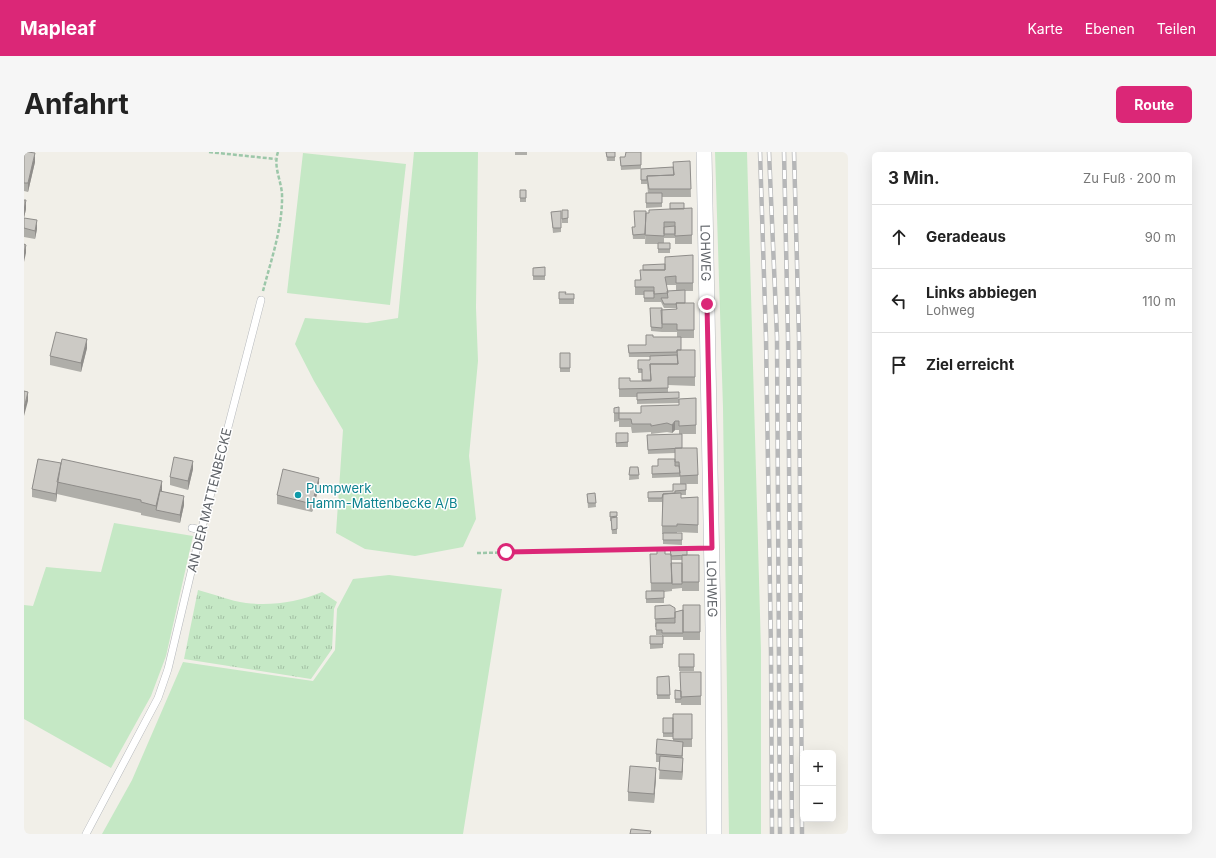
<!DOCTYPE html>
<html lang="de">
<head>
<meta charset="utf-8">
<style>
	:root { --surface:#fff; --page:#f6f6f6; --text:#222; --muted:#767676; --line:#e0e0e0; --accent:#db2777 }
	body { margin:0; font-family:Inter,sans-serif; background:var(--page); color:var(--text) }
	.controls { position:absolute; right:12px; bottom:12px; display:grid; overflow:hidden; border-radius:6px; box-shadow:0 4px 16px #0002 }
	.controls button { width:36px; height:36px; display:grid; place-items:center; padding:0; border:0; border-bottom:1px solid var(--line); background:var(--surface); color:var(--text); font:20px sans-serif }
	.stop { position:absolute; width:12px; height:12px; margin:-9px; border:3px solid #db2777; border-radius:50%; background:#fff }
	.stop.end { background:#db2777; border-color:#fff; box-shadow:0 1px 4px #0008 }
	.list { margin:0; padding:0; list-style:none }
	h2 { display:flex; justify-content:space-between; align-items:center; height:52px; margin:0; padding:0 16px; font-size:17px }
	h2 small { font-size:13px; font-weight:400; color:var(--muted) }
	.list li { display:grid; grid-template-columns:26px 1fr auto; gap:12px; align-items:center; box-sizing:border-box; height:64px; padding:0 16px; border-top:1px solid var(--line) }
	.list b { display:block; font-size:15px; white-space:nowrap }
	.list p { margin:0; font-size:13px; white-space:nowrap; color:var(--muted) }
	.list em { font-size:13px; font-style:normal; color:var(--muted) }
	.icon { flex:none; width:22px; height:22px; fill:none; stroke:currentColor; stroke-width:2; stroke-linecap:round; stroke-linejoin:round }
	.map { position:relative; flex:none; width:824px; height:682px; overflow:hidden; border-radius:6px }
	header { display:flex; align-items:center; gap:24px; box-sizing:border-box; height:56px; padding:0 20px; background:var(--accent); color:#fff }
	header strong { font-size:19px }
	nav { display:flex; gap:22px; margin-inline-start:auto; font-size:14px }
	.intro { display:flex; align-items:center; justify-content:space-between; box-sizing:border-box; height:96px; padding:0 24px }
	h1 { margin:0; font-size:28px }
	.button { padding:10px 18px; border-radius:6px; background:var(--accent); color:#fff; font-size:14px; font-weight:700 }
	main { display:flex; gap:24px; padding:0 24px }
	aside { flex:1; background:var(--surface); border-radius:6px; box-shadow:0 4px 16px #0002 }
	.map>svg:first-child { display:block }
</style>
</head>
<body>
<header>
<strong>Mapleaf</strong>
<nav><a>Karte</a><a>Ebenen</a><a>Teilen</a></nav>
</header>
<div class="intro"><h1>Anfahrt</h1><a class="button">Route</a></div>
<main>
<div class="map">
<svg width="824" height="682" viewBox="0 0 824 682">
	<defs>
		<pattern id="park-tufts" width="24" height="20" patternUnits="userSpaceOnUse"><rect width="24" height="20" fill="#c5e8c5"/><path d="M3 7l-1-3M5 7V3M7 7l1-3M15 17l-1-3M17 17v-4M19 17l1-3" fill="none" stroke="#a3c0a4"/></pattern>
	</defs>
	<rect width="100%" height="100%" fill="#f1efe8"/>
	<path fill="#c5e8c5" d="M390 0H454L452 156 454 209 445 304 452 367 439 395 391 404 341 397 312 381 319 278 290 229 271 192 281 166 343 171 374 166Z
		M691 0H723L737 498V682H705L699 256Z
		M279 1 382 12 366 153 263 141Z
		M90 371 169 384 142 504 127 544 87 616 0 567V453L9 454 22 415 77 420Z
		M365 423 478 437 439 682H78L108 628 159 510 289 529 311 498 313 457 329 427Z"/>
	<path fill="url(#park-tufts)" d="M174 438C190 442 206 449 222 451 248 454 274 450 298 440L313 450 310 457 308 497 287 527 160 507Z"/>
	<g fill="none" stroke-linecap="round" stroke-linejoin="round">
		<defs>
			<path id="service" d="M168 376 177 378
				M62 682 134 546 144 517 173 395 237 148"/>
			<g id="minor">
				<path id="s1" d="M680 0 689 475 690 682"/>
			</g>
		</defs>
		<use href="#service" stroke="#b5b8bc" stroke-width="8"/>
		<use href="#minor" stroke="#b5b8bc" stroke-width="16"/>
		<path stroke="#9cc7a9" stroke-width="2.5" stroke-dasharray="4 2" stroke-linecap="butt" d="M185 0 251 7
			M239 139C247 108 259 75 258 42 257 28 249 14 254 0
			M660 396H673
			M453 401 649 397"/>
		<use href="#service" stroke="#fff" stroke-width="7"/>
		<use href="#minor" stroke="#fff" stroke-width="15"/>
		<defs>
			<path id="rail" d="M736 0 742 186 747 500 748 682
				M745 0 753 185 756 682
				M760 0 764 185 768 682
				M770 0 775 185 778 682"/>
		</defs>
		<use href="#rail" stroke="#b6b7b8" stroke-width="4.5"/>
		<use href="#rail" stroke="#fff" stroke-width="3" stroke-dasharray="9" stroke-linecap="butt"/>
	</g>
	<path fill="#afaea9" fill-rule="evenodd" d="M0 0 11 10 4 40 0 39Z
		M491 0H503V3H491Z
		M582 0H591V9H583Z
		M596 5H601L617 13V17L649 15 666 9 667 45H638V55L622 56V41H624L623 32H617V17L597 18Z
		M496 38H502V50H496Z
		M0 48 2 57 0 66 13 77 11 87 0 85Z
		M668 56V92H651V86H640V91H646V101H634V92H621L622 64 621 87H609L608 75H611L622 63 660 57Z
		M538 58H544V71H538Z
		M537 59V80L529 81 527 60Z
		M669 103V139H661V151H670V186H657V198H671V234L644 233V240L655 247 672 246V282H655V278H651L648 281 643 280 627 282V280L608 281 607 275H595V269L590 270V256L595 261H617L655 253V251L613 252V245H595V226L606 229H618V221H614V208H626V205H605L604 193H622L629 185H653V180H638L627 179 626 156 638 158 652 157V156H640L637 150H620V143H611V128H616L619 118 641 112ZM642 133H652V138L643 140Z
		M521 115V128H509V116Z
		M535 140 541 142H550V152H535Z
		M63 196 57 220 26 213V204Z
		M536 201H546V220H536Z
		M592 281H604V295H592Z
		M623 283 658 296 674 323V332H662V343H657V346L674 345V381L653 380V381H658V393L639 392V382H638V350H624V340L649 339 656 332V322V325L628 326V314H634L651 307V301L624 302Z
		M14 307 138 340 160 353 156 371 117 363V361L33 342 32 350 8 345V337Z
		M606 315H614L615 327 605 328Z
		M169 317 164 338 146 333V325Z
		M295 335 288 360 253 352V343Z
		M571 341 572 355 564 356 563 342Z
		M586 360H593V382H588L587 369H586Z
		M626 402 675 403V439H658V436L648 437V439L640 440V451H622V439H627ZM647 408H658V411H647Z
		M676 453V488H659V477V485H639V496L626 497V484H638V483H632V475H631V454L651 460Z
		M655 502H670V519H655Z
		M677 520V553H657V548V551H651V538H657Z
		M645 524 646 547H633V525Z
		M668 562V595H659L658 606 659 615 658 628 635 627 636 610H632V602L649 589V585H639V566H649Z
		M632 625 630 651 604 649V640Z"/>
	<path fill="#8f8d8a" d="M11 1V10L4 40V31Z
		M2 48V57L0 66V58Z
		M13 68V77L11 87V79Z
		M2 93V101L0 110V101Z
		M63 187V196L57 220V211Z
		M4 240V249L0 264V256Z
		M651 269V278L648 281V273Z
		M169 309V317L164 338V329Z
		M295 326V335L288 360V352Z
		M138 329V342L132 358V366V354Z
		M33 334V342L32 350V342Z
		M160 344V353L156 371V363Z
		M659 590V598L658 612V604Z
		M659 606V615L658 628V620Z
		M632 616V625L630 651V642Z"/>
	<path fill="#cccac5" stroke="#8f8d8a" d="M0 0H4L11 1 4 31H0Z
		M582 0H591V5H583Z
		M602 0H617V13L597 14 596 5H601Z
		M666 9 667 37H625L623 24 650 23 649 10Z
		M649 15 650 23 623 24V28H617V17Z
		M496 38H502V46H496Z
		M622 41H638V51H622Z
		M0 48H2L0 58Z
		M646 51H660V57H646Z
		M668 56V83L651 84V70H640V84L621 83 622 61H625V58Z
		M538 58H544V66L538 67Z
		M537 59V76H529L527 60Z
		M610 59H622L621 82 609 83 608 75H611Z
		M0 66 13 68 11 79 0 76Z
		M651 74V82H640V75Z
		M634 91H646V97H634Z
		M0 92 2 93 0 101Z
		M669 103V131H652V124L641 125 644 141 630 142V135H611V128H617L616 118H641V105Z
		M641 112V118H619V113Z
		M521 115V124H509V116Z
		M661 138V151H652L653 152H640L637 146H644L643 139Z
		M620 139H630V146H620Z
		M535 140H542L541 142H550V147H535Z
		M652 151H670V178H653V172H638L637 158 653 157Z
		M626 156H638V176L627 175Z
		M32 180 63 187 57 211 26 204Z
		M622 183H629V185H657V198H653V200L605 201 604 193H622Z
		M653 198H671V225H644V236L595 237V226H606V229H627L626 212H654Z
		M536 201H546V216H536Z
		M653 203 654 212H626L627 228H618V217H614V208H626V204Z
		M0 239 4 240 0 256Z
		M655 240V246L613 248V241Z
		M672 246V273L655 274V269H651L648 273 643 271 627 274V272H608L607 267H595V261H617V254L655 253V247Z
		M595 255V261H590V256Z
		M592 281H604V290L592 291Z
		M658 282V296L624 298 623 283Z
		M651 296H673L674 323 656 324 655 310H651Z
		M150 305 169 309 164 329 146 325Z
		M14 307 37 311 32 342 8 337Z
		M38 307 138 329 132 354 117 350V348L33 330Z
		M634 307H651V314H655L656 321 628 322V314H634Z
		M606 315H614L615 323H605Z
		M259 317 295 326 288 352 253 343Z
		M649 332H662V338L651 339V341L639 342 638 346H624V340L649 339Z
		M136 339 160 344 156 363 132 358Z
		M571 341 572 351H564L563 342Z
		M657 341V346L674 345V373L653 372V374H638L639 342Z
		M586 360H593V364L586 365Z
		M593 365V377L588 378 587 366Z
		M639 381H658V388H639Z
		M646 396H663V403L647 404Z
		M633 398H641V402H647L648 431H627L626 402H633Z
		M658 403H675V430H658Z
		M647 411H658V432H648Z
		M622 439H640V446L622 447Z
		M646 453 651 456V466L631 467V454Z
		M659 453H676V480H659Z
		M659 458V481H638V478H632V471H651V460Z
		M626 484H639V492H626Z
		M655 502H670V515H655Z
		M656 520H677V544L657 545Z
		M645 524 646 543H633V525Z
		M651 538 657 539V547H651Z
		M649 562H668V587H649Z
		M639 566H649V581H639Z
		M633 587 659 590 658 604 632 602Z
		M636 604 659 606 658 620 635 618Z
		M606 614 632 616 630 642 604 640Z
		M607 677 627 679 626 682H606Z"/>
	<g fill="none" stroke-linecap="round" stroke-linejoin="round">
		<path stroke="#db2777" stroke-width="5" d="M482 400 688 396 683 152"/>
	</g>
	<circle fill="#0f9aa8" stroke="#fff" stroke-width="1.5" cx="274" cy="343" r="4"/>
	<g text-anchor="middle" stroke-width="3" stroke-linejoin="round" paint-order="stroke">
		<g font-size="13" fill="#5f6368" stroke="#fff">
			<text dy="5" stroke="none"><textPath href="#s1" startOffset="101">LOHWEG</textPath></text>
			<text transform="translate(185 348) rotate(-76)" y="5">AN DER MATTENBECKE</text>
			<text dy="5" stroke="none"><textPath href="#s1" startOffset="437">LOHWEG</textPath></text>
		</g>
		<g font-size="13" fill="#0d838f" stroke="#fff" text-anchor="start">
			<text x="282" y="341">Pumpwerk<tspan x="282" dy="15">Hamm-Mattenbecke A/B</tspan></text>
		</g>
	</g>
</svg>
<div class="controls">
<button>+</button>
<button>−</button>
</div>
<div class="stop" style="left:482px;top:400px"></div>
<div class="stop end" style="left:683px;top:152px"></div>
</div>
<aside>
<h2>3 Min.<small>Zu Fuß · 200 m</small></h2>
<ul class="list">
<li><svg class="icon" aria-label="ahead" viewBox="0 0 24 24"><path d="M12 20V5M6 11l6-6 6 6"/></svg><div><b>Geradeaus</b></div><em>90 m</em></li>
<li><svg class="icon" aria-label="left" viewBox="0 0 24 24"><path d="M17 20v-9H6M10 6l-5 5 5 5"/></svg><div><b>Links abbiegen</b><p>Lohweg</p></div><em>110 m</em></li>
<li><svg class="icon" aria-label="arrive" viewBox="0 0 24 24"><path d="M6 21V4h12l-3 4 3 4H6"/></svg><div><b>Ziel erreicht</b></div></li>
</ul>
</aside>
</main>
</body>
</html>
